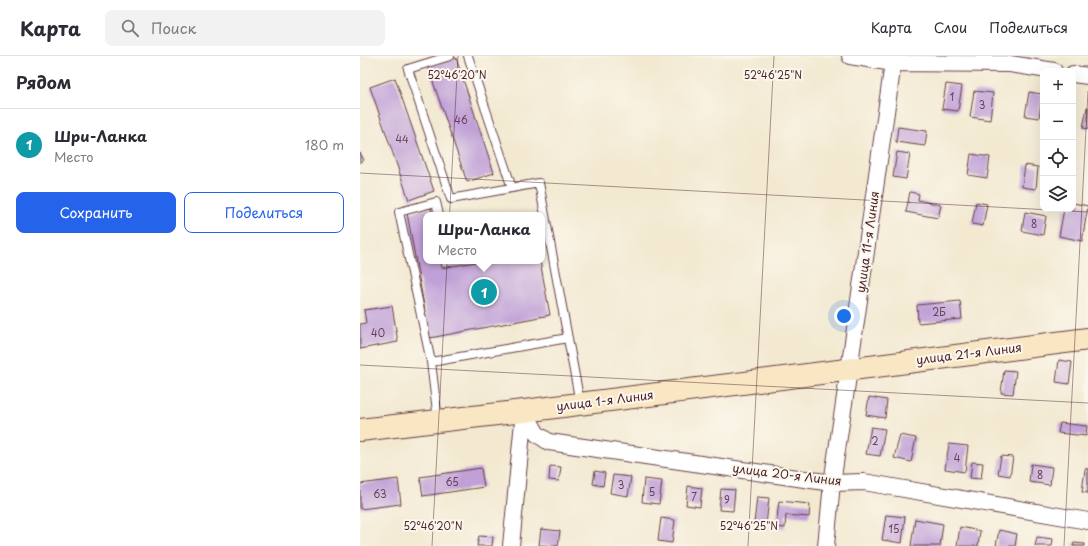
<!DOCTYPE html>
<html lang="ru">
<head>
<meta charset="utf-8">
<style>
	:root { --surface:#fff; --page:#f2f2f3; --text:#2b2b33; --muted:#7c7c81; --line:#e1e1e2; --accent:#2563eb }
	body { margin:0; font-family:"Playpen Sans",sans-serif; background:var(--page); color:var(--text) }
	.controls { position:absolute; right:12px; top:12px; display:grid; overflow:hidden; border-radius:8px; box-shadow:0 4px 16px #0002 }
	.controls button { width:36px; height:36px; display:grid; place-items:center; padding:0; border:0; border-bottom:1px solid var(--line); background:var(--surface); color:var(--text); font:20px sans-serif }
	.you { position:absolute; left:484px; top:260px; width:14px; height:14px; margin:-10px; border:3px solid #fff; border-radius:50%; background:#1a73e8; box-shadow:0 0 0 6px #1a73e833 }
	.badge { display:grid; place-items:center; width:26px; height:26px; border-radius:50%; background:var(--accent); color:#fff; font-size:13px; font-weight:700 }
	.pin { position:absolute; translate:-50% -50%; border:2px solid #fff; box-shadow:0 1px 4px #0006 }
	.popup { position:absolute; left:63px; top:156px; width:122px; height:52px; box-sizing:border-box; display:grid; place-content:center; border-radius:8px; background:var(--surface); filter:drop-shadow(0 1px 3px #0005); font-size:13px; white-space:nowrap; color:var(--muted) }
	.popup b { font-size:15px; color:var(--text) }
	.popup::after { content:''; position:absolute; left:50%; top:100%; margin-left:-8px; border:8px solid transparent; border-top-color:var(--surface) }
	.list { margin:0; padding:0; list-style:none }
	h2 { display:flex; justify-content:space-between; align-items:center; height:52px; margin:0; padding:0 16px; font-size:17px }
	h2 small { font-size:13px; font-weight:400; color:var(--muted) }
	.list li { display:grid; grid-template-columns:26px 1fr auto; gap:12px; align-items:center; box-sizing:border-box; height:72px; padding:0 16px; border-top:1px solid var(--line) }
	.list b { display:block; font-size:15px; white-space:nowrap }
	.list p { margin:0; font-size:13px; white-space:nowrap; color:var(--muted) }
	.list em { font-size:13px; font-style:normal; color:var(--muted) }
	.actions { display:flex; gap:8px; padding:12px 16px }
	.actions a { flex:1; padding:9px 0; border:1px solid var(--accent); border-radius:8px; text-align:center; font-size:14px; color:var(--accent) }
	.actions .main { background:var(--accent); color:#fff }
	.icon { flex:none; width:22px; height:22px; fill:none; stroke:currentColor; stroke-width:2; stroke-linecap:round; stroke-linejoin:round }
	.map { position:relative; flex:none; width:728px; height:490px; overflow:hidden }
	header { display:flex; align-items:center; gap:24px; box-sizing:border-box; height:56px; padding:0 20px; background:var(--surface); border-bottom:1px solid var(--line) }
	header strong { font-size:19px }
	nav { display:flex; gap:22px; margin-inline-start:auto; font-size:14px }
	.search { width:280px; height:36px; background:var(--page); display:flex; align-items:center; gap:10px; box-sizing:border-box; padding:0 14px; border-radius:8px; color:var(--muted); font-size:15px }
	main { display:flex }
	aside { flex:1; background:var(--surface) }
	.map>svg:first-child { display:block }
</style>
</head>
<body>
<header>
<strong>Карта</strong>
<div class="search"><svg class="icon" aria-label="search" viewBox="0 0 24 24"><circle cx="10" cy="10" r="6"/><path d="M15 15l6 6"/></svg>Поиск</div>
<nav><a>Карта</a><a>Слои</a><a>Поделиться</a></nav>
</header>
<main>
<aside>
<h2>Рядом<small></small></h2>
<ul class="list">
<li><span class="badge" style="background:#0f9aa8">1</span><div><b>Шри-Ланка</b><p>Место</p></div><em>180 m</em></li>
</ul>
<div class="actions"><a class="main">Сохранить</a><a>Поделиться</a></div>
</aside>
<div class="map">
<svg width="728" height="490" viewBox="0 0 728 490">
	<rect width="100%" height="100%" fill="#fbf7ec"/>
	<filter id="ink" filterUnits="userSpaceOnUse"><feTurbulence type="fractalNoise" baseFrequency=".025" numOctaves="2"/><feDisplacementMap in="SourceGraphic" scale="8" xChannelSelector="R" yChannelSelector="G"/><feConvolveMatrix kernelMatrix="1 2 1 2 8 2 1 2 1" color-interpolation-filters="sRGB"/></filter>
	<filter id="wash" filterUnits="userSpaceOnUse"><feTurbulence type="fractalNoise" baseFrequency=".012" numOctaves="4" result="noise"/><feDisplacementMap in="SourceGraphic" scale="16" xChannelSelector="R" yChannelSelector="G"/><feGaussianBlur stdDeviation="0.9" result="paint"/><feColorMatrix in="noise" values="0 0 0 0 0 0 0 0 0 0 0 0 0 0 0 0 0 1.4 0 .05"/><feComposite in="paint" operator="in"/></filter>
	<g filter="url(#wash)">
		<rect width="100%" height="100%" fill="#f3e9d1"/>
		<g id="blocks">
			<path fill="#c0a0d7" d="M96 2 134 117 107 126 68 11Z
				M35 22 74 135 49 144 10 31Z
				M586 28 602 30 598 55 582 53Z
				M614 35 633 37 630 64 610 61Z
				M669 36 682 38 679 62 665 60Z
				M727 51H728V73L723 72Z
				M538 71 567 75 565 90 536 86Z
				M537 96 550 98 546 123 533 121Z
				M0 97 4 104 0 107Z
				M611 98 630 101 627 122 608 119Z
				M665 109 678 111 676 133 662 131Z
				M550 136 559 138 558 144 581 149 578 162 546 156Z
				M616 146 627 148 623 170 612 168Z
				M713 147 728 150 722 185 699 180 704 153H713Z
				M71 152 72 159H66V205H81L82 212 121 205H180L190 259 70 282 47 157Z
				M665 156 686 160 683 179 662 175Z
				M600 245 602 263 558 267 557 249Z
				M32 250 38 286 0 293V268L6 267 4 254Z
				M699 304 712 306 709 328 696 326Z
				M644 314 656 315 653 338 641 337Z
				M509 341 527 344 525 362 506 359Z
				M700 367 727 370 726 380 698 377Z
				M511 371 525 373 520 400 506 398Z
				M540 379 556 382 551 406 534 402Z
				M589 388 608 390 605 416 585 413Z
				M641 400 653 401 650 420 638 418Z
				M612 406 623 407 621 423 610 422Z
				M671 408 692 411 690 429 669 426Z
				M190 410 201 411 199 425 189 424Z
				M121 412 124 431 63 440 60 421Z
				M725 413H728V437L722 436Z
				M235 415 245 417 243 430 233 428Z
				M253 419 271 421 268 440 250 437Z
				M38 423 41 448 0 453V428Z
				M284 423 302 425 299 448 282 446Z
				M328 430 342 432 340 451 326 449Z
				M361 433 375 434 373 455 359 454Z
				M397 441 409 442 406 469 394 468Z
				M419 445 450 448 449 461 426 459 425 472 416 471Z
				M526 459 545 461 542 487 522 484Z
				M301 462 315 464 312 487 298 485Z
				M555 463 583 468 580 490H551Z
				M600 471 620 475 618 490H597Z
				M181 473 200 475 198 490 179 489Z
				M639 474 657 478 655 490H636Z
				M119 480 133 481 132 490H117Z
				M677 481 693 483 692 490H675Z
				M714 487 725 488V490H713Z"/>
		</g>
	</g>
	<g filter="url(#ink)">
		<use href="#blocks" fill-opacity="0" stroke="#633d44" stroke-width="1"/>
		<g fill="none" stroke-linecap="round" stroke-linejoin="round">
			<defs>
				<path id="service" d="M90 0 48 13 91 143 179 127 220 347
					M108 0 152 132
					M71 306 208 282
					M78 364 71 306 39 156 76 146 79 159"/>
				<path id="minor" d="M490 0 533 7 650 8 694 15
					M713 18 728 20
					M164 355 177 378 189 386 472 427 504 426 728 465
					M151 490 164 355
					M466 490 472 427 489 314 534 0"/>
				<path id="secondary" d="M0 374 164 355 728 283"/>
			</defs>
			<use href="#service" stroke="#633d44" stroke-width="10"/>
			<use href="#minor" stroke="#633d44" stroke-width="18"/>
			<use href="#secondary" stroke="#633d44" stroke-width="24"/>
			<use href="#service" stroke="#fff" stroke-width="8"/>
			<use href="#minor" stroke="#fff" stroke-width="16"/>
			<use href="#secondary" stroke="#f9e7c3" stroke-width="22"/>
		</g>
	</g>
	<path fill="none" stroke="#4a1f2b" stroke-width="1" stroke-opacity="0.45" d="M0 117 728 156M0 309 728 347M72 490 98 0M388 490 414 0M704 490 728 35"/>
	<g text-anchor="middle" stroke-width="4" stroke-linejoin="round" paint-order="stroke">
		<g font-size="10" fill="#683f56">
			<text x="592" y="45">1</text>
			<text x="622" y="53">3</text>
			<text x="101" y="68">46</text>
			<text x="42" y="87">44</text>
			<text x="674" y="172">8</text>
			<text x="579" y="260">2Б</text>
			<text x="18" y="281">40</text>
			<text x="515" y="389">2</text>
			<text x="597" y="406">4</text>
			<text x="680" y="423">8</text>
			<text x="92" y="430">65</text>
			<text x="261" y="433">3</text>
			<text x="292" y="440">5</text>
			<text x="20" y="442">63</text>
			<text x="334" y="445">7</text>
			<text x="367" y="448">9</text>
			<text x="534" y="477">15</text>
		</g>
		<g font-size="12" fill="#4a1f2b" stroke="#fbf7ec">
			<text transform="translate(508 186) rotate(-82)" y="4">улица 11-я Линия</text>
			<text transform="translate(609 298) rotate(-7)" y="4">улица 21-я Линия</text>
			<text transform="translate(245 345) rotate(-7)" y="4">улица 1-я Линия</text>
			<text transform="translate(427 419) rotate(7)" y="4">улица 20-я Линия</text>
		</g>
	</g>
	<g font-size="10" text-anchor="middle" fill="#4a1f2b" stroke="#fbf7ec" stroke-width="4" stroke-linejoin="round" paint-order="stroke">
		<text x="97" y="23">52°46'20"N</text>
		<text x="413" y="23">52°46'25"N</text>
		<text x="73" y="474">52°46'20"N</text>
		<text x="389" y="474">52°46'25"N</text>
	</g>
</svg>
<div class="controls">
<button>+</button>
<button>−</button>
<button><svg class="icon" aria-label="locate" viewBox="0 0 24 24"><circle cx="12" cy="12" r="6"/><path d="M12 2v4M12 18v4M2 12h4M18 12h4"/></svg></button>
<button><svg class="icon" aria-label="layers" viewBox="0 0 24 24"><path d="M12 4l9 5-9 5-9-5zM3 14l9 5 9-5"/></svg></button>
</div>
<div class="you"></div>
<div class="pin badge" style="left:124px;top:236px;background:#0f9aa8">1</div>
<div class="popup"><b>Шри-Ланка</b>Место</div>
</div>
</main>
</body>
</html>
